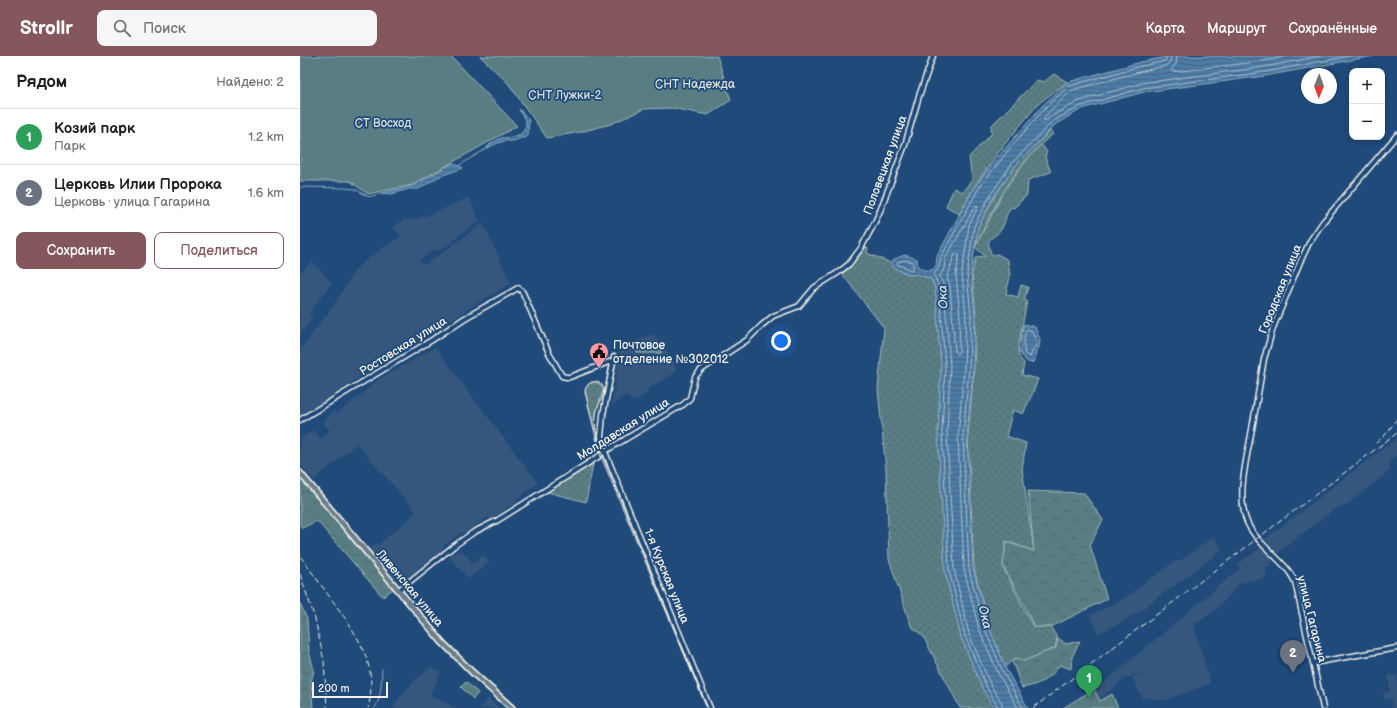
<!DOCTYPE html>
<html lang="ru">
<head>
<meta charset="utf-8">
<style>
	:root { --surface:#fff; --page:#f6f6f6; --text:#202124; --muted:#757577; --line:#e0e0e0; --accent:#84575d }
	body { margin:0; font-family:"Balsamiq Sans",sans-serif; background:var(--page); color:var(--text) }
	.controls { position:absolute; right:12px; top:12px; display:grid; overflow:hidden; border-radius:8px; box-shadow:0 2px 6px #0003 }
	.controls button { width:36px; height:36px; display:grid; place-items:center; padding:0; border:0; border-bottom:1px solid var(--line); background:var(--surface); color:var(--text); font:20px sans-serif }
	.compass { position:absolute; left:1001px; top:12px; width:36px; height:36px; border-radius:50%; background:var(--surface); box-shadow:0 2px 6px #0003; rotate:181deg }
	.scale { position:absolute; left:12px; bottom:10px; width:76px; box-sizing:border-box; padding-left:4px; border:2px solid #f4f1e8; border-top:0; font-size:11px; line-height:14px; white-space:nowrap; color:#f4f1e8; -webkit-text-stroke:3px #1f4a7a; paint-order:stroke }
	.you { position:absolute; left:481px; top:285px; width:14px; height:14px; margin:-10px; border:3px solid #fff; border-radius:50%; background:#1a73e8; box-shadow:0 0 0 6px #1a73e833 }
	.badge { display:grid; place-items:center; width:26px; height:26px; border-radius:50%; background:var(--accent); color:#fff; font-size:13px; font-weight:700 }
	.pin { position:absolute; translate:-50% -33px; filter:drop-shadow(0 1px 2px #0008) }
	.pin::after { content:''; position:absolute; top:21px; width:14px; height:12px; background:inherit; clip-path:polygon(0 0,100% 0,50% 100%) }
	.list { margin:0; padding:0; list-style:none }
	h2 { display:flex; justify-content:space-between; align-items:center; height:52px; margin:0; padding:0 16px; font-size:17px }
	h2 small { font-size:13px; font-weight:400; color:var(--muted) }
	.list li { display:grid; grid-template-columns:26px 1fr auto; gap:12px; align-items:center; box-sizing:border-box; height:56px; padding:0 16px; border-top:1px solid var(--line) }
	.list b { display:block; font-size:15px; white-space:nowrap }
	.list p { margin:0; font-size:13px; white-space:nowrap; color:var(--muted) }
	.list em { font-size:13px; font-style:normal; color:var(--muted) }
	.actions { display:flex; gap:8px; padding:12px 16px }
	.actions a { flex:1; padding:9px 0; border:1px solid var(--accent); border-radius:8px; text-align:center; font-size:14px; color:var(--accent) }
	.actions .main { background:var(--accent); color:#fff }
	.icon { flex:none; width:22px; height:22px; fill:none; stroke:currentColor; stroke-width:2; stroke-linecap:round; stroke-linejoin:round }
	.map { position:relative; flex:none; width:1097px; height:652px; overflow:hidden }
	header { display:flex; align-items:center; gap:24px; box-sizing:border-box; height:56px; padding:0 20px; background:var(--accent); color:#fff }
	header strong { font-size:19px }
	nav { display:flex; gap:22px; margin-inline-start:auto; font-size:14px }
	.search { width:280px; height:36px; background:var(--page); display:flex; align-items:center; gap:10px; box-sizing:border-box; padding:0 14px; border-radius:8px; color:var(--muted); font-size:15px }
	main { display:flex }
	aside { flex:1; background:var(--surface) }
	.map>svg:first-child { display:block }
</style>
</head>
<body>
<header>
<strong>Strollr</strong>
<div class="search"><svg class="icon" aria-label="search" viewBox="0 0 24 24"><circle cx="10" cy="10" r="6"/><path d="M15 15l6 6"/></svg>Поиск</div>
<nav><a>Карта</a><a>Маршрут</a><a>Сохранённые</a></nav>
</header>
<main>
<aside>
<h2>Рядом<small>Найдено: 2</small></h2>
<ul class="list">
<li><span class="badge" style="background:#2e9e5b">1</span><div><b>Козий парк</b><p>Парк</p></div><em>1.2 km</em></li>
<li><span class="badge" style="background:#6b7280">2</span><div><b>Церковь Илии Пророка</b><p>Церковь · улица Гагарина</p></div><em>1.6 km</em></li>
</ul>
<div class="actions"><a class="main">Сохранить</a><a>Поделиться</a></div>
</aside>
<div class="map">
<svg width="1097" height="652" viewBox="0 0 1097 652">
	<defs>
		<pattern id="grass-dots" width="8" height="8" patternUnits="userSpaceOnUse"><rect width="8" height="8" fill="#597e84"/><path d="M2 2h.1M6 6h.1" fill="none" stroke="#526668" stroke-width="1.8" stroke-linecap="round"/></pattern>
		<pattern id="forest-crowns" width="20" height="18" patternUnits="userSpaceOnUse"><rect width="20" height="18" fill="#597e84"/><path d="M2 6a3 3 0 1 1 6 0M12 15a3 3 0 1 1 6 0" fill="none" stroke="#526668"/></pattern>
		<pattern id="water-rules" width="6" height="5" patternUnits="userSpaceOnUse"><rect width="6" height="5" fill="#4b7ca8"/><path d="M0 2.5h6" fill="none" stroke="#4a657c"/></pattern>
	</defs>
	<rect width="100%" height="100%" fill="#1f4a7a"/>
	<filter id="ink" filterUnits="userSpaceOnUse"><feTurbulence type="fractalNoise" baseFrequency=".025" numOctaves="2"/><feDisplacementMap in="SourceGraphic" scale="8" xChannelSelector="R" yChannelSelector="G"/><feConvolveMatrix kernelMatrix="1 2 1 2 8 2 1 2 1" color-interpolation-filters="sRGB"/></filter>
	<g filter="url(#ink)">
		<path fill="#34577d" d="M169 141 180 165 154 183V185L139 195 133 194 119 205 125 209 183 167 211 227 72 312 26 345 0 360V294L32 251 56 213 75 197 101 180 93 171 103 164H112L134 157Z
			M12 206 32 226 9 258 13 261 0 279V217Z
			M351 278 356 281 372 301 377 316 349 332 345 339 333 346 326 339 312 349 320 293Z
			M135 291 238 427 217 444V446L190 464 188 461 173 471 174 474 163 477 162 476 143 491 144 493 102 528 98 523 96 524 70 493 76 487 78 489 115 457 114 454 57 388 13 424 0 408V383L13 374 21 383 30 375 22 366 34 355 37 358 76 326V325Z
			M1097 382V399L1089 406 1091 414 1044 451H1038L977 497 965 483Z
			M914 480 923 494 833 560 798 578 790 559 823 543 872 507 881 504Z
			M961 491 974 503 966 513V522L945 526 936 529 935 533 917 553 894 569 910 626 909 628 866 644 842 642 832 621 847 614 826 622 800 643 795 634 939 513 938 508Z
			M162 495 173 507 183 499 189 506 169 523 149 501 154 496Z
			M131 611 141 616 130 639 157 652H93L101 639 114 625Z
			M1088 619H1097V652H1092L1091 643H1084L1083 637 1090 635Z
			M188 642 200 652H178L185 647Z"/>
		<path fill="url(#grass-dots)" stroke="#a6b8b6" d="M754 18 767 26 738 48 704 89 674 131 659 158 646 150 654 132 662 136 672 124 669 101 692 77 691 70 737 24 744 26Z
			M741 88 747 96 745 101 751 116 728 124 727 139 714 152 711 151C705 159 706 165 702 172 695 185 683 178 692 199L697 198 708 204 710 221 706 238 718 241 721 229 728 231 724 244 727 245 718 292 719 301 724 307 722 319 738 323 734 334 723 358 713 354 706 380 726 387 722 413 734 495 706 485 703 511 733 571H751L757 582 755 592 724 605 715 602 705 611 688 569 674 512 668 380 674 313 676 259 672 218 676 201 685 200 675 191 706 131 729 101Z
			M566 191 568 193 567 197 591 207 594 212 611 219 616 218 631 223 635 232 641 310 638 377 645 515 661 581 683 634 694 652H660L623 580 611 570 589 503 586 414 578 333 584 272 542 218 553 208Z
			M295 326 301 329 303 334 296 356 295 375 285 334 289 328Z
			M293 408 286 446 247 436Z"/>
		<path fill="url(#forest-crowns)" stroke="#a6b8b6" d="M751 74 753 78C735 93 718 111 706 132 694 150 685 171 675 190L678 171 695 140 716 109Z
			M0 422 93 533 83 541 17 465 2 472 0 469Z
			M728 435 784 437 803 464 790 489 807 543 751 571H734L724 549 703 510 706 486 734 495Z
			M0 547 7 563 9 595 14 614 11 626 13 652H3L0 649Z
			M758 582 766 588 780 585 772 601 771 613 759 609C751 624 737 629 722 632L712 605 716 602 724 605 756 592Z
			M794 633 800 645 812 638 818 652H763Z"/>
		<path fill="#597e84" stroke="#a6b8b6" d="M0 0H151L217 70 112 129 68 138 50 125H0Z
			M180 0H417L431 44 408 59 372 52 344 53 311 68 280 76 247 82 208 27Z
			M361 288V297H337V289Z
			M166 626 178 637 173 643 161 631Z"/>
		<path fill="url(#water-rules)" stroke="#8fabc2" d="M871 0H1074L965 20 844 36 782 53 756 68 716 109 694 140 678 171 671 218 675 260 673 313 667 380 673 512 688 569 707 615 728 652H694L683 634 661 581 645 515 638 377 641 310 635 231 631 223 616 218 611 219 594 212 591 208 594 203 605 199 617 203 618 211 625 214H632L636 210 637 200 675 130 708 89 743 49 768 26 841 6Z
			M219 53 229 64 228 80 225 82C220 81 217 85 212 85 210 86 208 84 205 85 202 85 189 91 186 93L190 88 201 82 211 81 221 78 226 71V66Z
			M153 107 163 112 138 121 119 133H109L92 138 82 137 112 130Z
			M724 268 735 271 740 284 739 292 736 295 735 304 732 307C726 307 721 300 719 294L721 291V279Z"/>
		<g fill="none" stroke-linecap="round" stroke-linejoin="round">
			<path stroke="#b0c2ce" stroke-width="1" d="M871 0 870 6 865 10 843 15 772 34 749 56 744 61V64H747L751 60 779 45 842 27 964 11 1021 0
				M877 0 876 8 871 14 873 16 963 5 989 0
				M655 198 657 197 659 199 656 219 660 260 659 296 657 298 655 296 650 230 647 221C651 214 651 206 655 198Z
				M605 204 613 206V214H611L597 208 598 206Z
				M728 273 732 275C733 279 737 285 736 289 734 293 732 294 731 299L730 301 725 298C723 292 724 281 726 274Z
				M697 652V649L687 632 665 580 649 514 642 377 645 310 639 231 634 219 639 211 641 201 679 132 711 91 745 52 769 30 841 10 862 6 866 4V0
				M702 652V647L691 630 669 578 654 513 647 377 650 310 644 231 640 220 644 213 645 203 676 149 678 151 669 169 662 217 666 260 664 313 658 380 664 513 679 573 699 619 718 652
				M723 652 703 616 684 571 669 513 663 380 669 313 671 260 667 218 674 170 691 138 713 106 753 65 781 50 843 32 965 16 1050 0"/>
			<path stroke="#8fabc2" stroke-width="1" d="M158 110 186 93
				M0 131 44 132 55 133 69 141 82 137
				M75 652C82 640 81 626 82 613"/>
			<defs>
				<path id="secondary" d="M314 301 303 359 301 381 303 391 410 652
					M0 364 132 284 165 262 218 232 221 234 223 237 249 297 262 320 266 321H270L309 306 314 305
					M99 534 154 490 174 476 198 464 298 401 302 397 384 348 390 342 395 321 401 314 447 284 461 270 473 260 499 250 514 232 539 216 549 208 561 192 574 168 580 155 605 89 619 40 633 0
					M1013 607 1097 592
					M1023 652 995 526C986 505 961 492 950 472 934 446 947 402 952 373 956 350 960 327 964 303L973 272 1000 206 1010 185 1023 166 1097 79"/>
				<path id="primary" d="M0 417 142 586 172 616 212 652"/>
			</defs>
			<use href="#secondary" stroke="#f4f1e8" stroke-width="7"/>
			<use href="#primary" stroke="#f4f1e8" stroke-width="8"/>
			<use href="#secondary" stroke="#1f4a7a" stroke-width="4"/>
			<use href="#primary" stroke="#6b7e8b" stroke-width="4.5"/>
			<path stroke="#f4f1e8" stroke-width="1" d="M407 652 300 398 285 336C286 324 299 322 304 332 304 340 299 347 297 354 293 369 298 387 303 401L408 652"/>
			<path stroke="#f4f1e8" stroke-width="1" stroke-dasharray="6 3" stroke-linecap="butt" d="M1076 387 1086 378 1097 363
				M0 500C12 516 23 532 35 548 58 580 79 610 68 652
				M0 518 15 563 24 605 27 652
				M733 652 1097 377"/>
		</g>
	</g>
	<defs>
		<symbol id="civic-pin" viewBox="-11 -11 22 30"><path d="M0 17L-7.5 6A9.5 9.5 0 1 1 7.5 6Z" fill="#ff9aa2" stroke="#1f4a7a"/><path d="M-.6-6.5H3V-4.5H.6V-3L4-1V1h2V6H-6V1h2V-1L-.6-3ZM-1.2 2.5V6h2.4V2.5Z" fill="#111"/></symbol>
	</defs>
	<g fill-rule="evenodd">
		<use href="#civic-pin" x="288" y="285" width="22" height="30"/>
	</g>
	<g text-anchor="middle" stroke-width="3.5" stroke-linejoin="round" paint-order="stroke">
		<g font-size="12" fill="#dde0d9" stroke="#1f4a7a">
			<text x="395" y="32">СНТ Надежда</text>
			<text x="265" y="43">СНТ Лужки-2</text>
			<text x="83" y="71">СТ Восход</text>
		</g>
		<g font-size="12" fill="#f4f1e8" stroke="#1f4a7a">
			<text transform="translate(585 109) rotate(-70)" y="4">Половецкая улица</text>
			<text transform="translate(980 233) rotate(-68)" y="4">Городская улица</text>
			<text transform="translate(103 290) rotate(-32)" y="4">Ростовская улица</text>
			<text transform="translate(323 373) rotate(-32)" y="4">Молдавская улица</text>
			<text transform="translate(367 520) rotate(68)" y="4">1-я Курская улица</text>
			<text transform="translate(110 532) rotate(50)" y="4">Ливенская улица</text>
			<text transform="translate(1012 563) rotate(76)" y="4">улица Гагарина</text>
		</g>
		<g font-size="12" fill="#f4f1e8" stroke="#1f4a7a" text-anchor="start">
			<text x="313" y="293">Почтовое<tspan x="313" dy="14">отделение №302012</tspan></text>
		</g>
		<g font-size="13" font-style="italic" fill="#dbdfde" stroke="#1f4a7a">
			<text transform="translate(642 241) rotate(-92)" y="5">Ока</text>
			<text transform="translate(686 561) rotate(77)" y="5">Ока</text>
		</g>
	</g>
</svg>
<div class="controls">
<button>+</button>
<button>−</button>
</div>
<svg class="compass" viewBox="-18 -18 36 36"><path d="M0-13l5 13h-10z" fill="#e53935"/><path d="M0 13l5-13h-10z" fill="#757577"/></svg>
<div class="scale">200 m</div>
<div class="you"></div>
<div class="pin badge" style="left:789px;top:642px;background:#2e9e5b">1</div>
<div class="pin badge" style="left:993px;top:617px;background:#6b7280">2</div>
</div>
</main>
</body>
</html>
